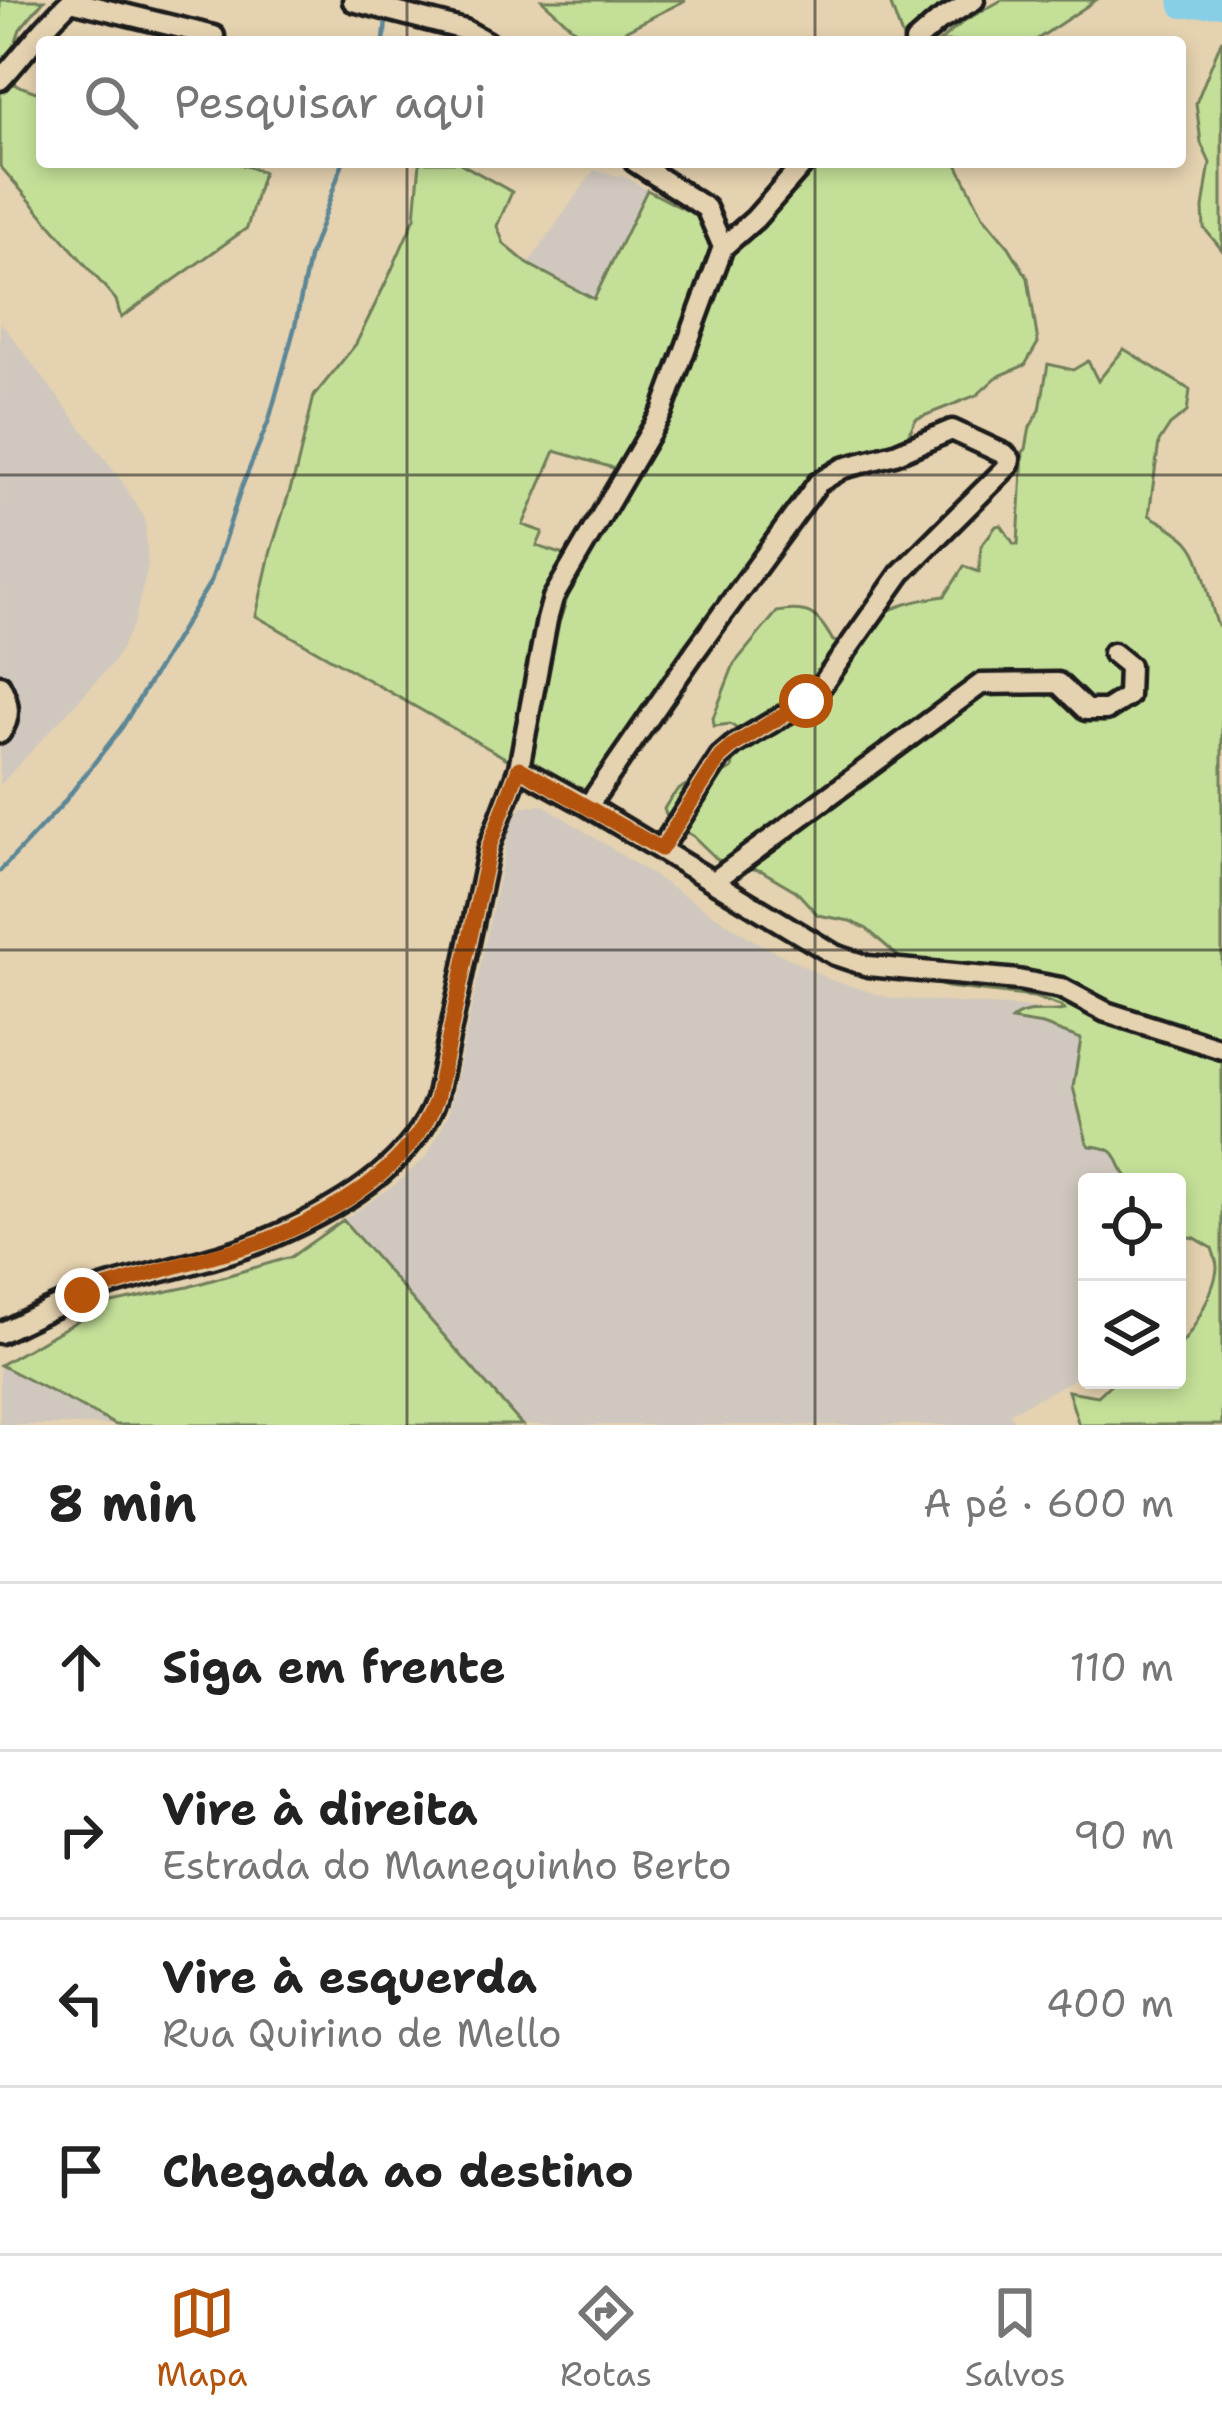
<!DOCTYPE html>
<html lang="pt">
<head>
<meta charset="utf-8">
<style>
	:root { --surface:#fff; --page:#f2f2f2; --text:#222; --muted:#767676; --line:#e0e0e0; --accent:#b45309 }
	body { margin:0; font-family:"Shantell Sans",sans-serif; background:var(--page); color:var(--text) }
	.controls { position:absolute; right:36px; bottom:36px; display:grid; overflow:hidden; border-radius:12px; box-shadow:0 6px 18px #0003 }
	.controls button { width:108px; height:108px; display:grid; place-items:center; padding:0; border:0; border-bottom:3px solid var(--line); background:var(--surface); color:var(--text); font:60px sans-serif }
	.stop { position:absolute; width:36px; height:36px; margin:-27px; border:9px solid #b45309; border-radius:50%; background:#fff }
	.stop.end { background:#b45309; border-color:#fff; box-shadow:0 3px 12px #0008 }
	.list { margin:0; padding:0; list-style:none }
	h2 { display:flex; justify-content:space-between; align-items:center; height:156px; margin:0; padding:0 48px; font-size:51px }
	h2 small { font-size:39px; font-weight:400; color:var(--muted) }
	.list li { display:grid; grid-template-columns:78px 1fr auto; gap:36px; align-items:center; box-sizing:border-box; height:168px; padding:0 48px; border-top:3px solid var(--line) }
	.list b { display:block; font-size:45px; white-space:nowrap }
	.list p { margin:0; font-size:39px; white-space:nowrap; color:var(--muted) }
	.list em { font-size:39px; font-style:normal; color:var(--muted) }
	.icon { flex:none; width:66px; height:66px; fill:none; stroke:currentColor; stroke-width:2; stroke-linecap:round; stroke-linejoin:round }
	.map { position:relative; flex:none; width:1222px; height:1425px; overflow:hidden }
	.search { position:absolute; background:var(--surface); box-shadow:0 6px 18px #0003; left:36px; right:36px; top:36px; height:132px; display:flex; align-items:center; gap:30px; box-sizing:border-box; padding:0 42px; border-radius:12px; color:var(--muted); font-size:45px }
	.sheet { height:828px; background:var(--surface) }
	nav { display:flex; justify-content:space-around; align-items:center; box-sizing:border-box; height:168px; border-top:3px solid var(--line); background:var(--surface); font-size:33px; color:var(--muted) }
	nav a { display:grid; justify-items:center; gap:6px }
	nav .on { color:var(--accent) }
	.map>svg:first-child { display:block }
</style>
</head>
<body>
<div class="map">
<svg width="1222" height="1425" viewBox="0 0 1222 1425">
	<rect width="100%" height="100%" fill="#e5d2b0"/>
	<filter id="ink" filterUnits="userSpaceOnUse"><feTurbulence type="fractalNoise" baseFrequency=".00833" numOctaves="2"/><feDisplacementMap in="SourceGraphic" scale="24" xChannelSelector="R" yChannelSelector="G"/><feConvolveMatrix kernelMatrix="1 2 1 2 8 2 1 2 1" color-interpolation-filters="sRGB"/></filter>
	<g filter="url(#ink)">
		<path fill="#d0c8be" d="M594 170 628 178 647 190 595 299 528 264Z
			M0 321 121 480 145 519 148 565 134 623 114 662 0 785Z
			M544 805 752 939 828 979 890 998 1035 1008 1072 1028 1150 1163 1153 1182H1087V1373L1009 1413 1017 1425H522L343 1220 396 1184 427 1156 449 1113 511 822 522 807Z
			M0 1365 116 1425H0Z"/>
		<path fill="#c4e098" stroke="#707e5a" stroke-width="3" d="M0 0H44L20 29 12 53 0 67Z
			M542 0H686L603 42H588Z
			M889 0H953L903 39Z
			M1002 0H1096L1033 42H939L964 21Z
			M1222 39V250L1204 228 1203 208 1210 163 1201 143 1196 103Z
			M11 83 42 94V162H235L263 172 247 228 121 318 116 300 0 166V93Z
			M420 162H458L512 192 497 226 504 244 528 264 594 299 647 190 697 216 713 249 657 409 624 471 555 451 523 525 543 532 537 546 574 558 516 764 256 616 270 554 296 471 314 396 356 344 388 278 415 217Z
			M821 162H956L983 216 1009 247 1028 278 1038 343 1025 365 997 377 977 395 916 419 905 442 838 462 587 800 529 767 556 632 570 590 674 412 703 323 731 255Z
			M1124 349 1190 390 1187 412 1170 425 1159 442 1149 515C1162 523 1179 531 1189 543 1205 561 1208 602 1218 626L1222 628V1425H1079L1068 1391 1098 1396 1115 1380H1177V1347C1192 1337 1216 1286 1217 1268 1217 1261 1214 1255 1212 1248L1195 1238 1177 1235V1182H1132C1109 1161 1127 1149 1090 1146L1087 1142 1073 1087 1081 1039 1043 1025 1011 1020C1025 1006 1048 1014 1064 1010L1060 1006 1034 997 947 987 925 980 867 929 850 921 818 915 796 891 762 871 718 860 693 836 669 822 664 809C683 774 702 785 732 769L733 763 725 754 736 728 730 724 714 726 713 718 734 664 777 612C809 606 818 614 833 641L843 643C881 612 894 603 945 596L964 566 979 572 981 546 996 526 1001 525 1014 544H1018L1023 452 1026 449 1030 427 1040 410 1048 364 1073 370 1088 361 1098 381Z
			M343 1220 522 1425H116L0 1365 107 1304 188 1287 291 1257Z"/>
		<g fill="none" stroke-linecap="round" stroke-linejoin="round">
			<path stroke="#5c8796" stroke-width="4.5" d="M384 42 386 20
				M0 871 61 806 122 727 211 581 241 489 269 420 295 326 309 258 343 162"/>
			<path stroke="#86cfe7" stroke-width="24" d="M1181 0 1182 6 1222 4"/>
			<defs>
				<path id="minor" d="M353 1 465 30 487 42
					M915 42 939 21 974 0
					M0 80C24 54 45 24 71 1L214 36
					M635 162 706 208 723 247
					M0 685C9 702 12 717 0 733
					M519 768 588 806 835 955 868 966 1018 980 1061 988 1106 1012 1222 1049
					M588 806 696 650 818 483 843 468 895 454 952 430 1006 455 1010 459 1009 465 901 573 822 685 806 702 734 745 720 757 661 849
					M714 881 981 684 1058 683 1086 710H1106L1128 696 1129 666 1113 653
					M0 1333C33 1317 66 1300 102 1288 155 1271 219 1260 270 1238 334 1211 410 1168 436 1100L489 847 519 768 547 620 553 598 662 412 723 247 755 219 805 162"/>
			</defs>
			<use href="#minor" stroke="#1c1c1c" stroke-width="27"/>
			<use href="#minor" stroke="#e5d2b0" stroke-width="18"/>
		</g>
	</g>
	<g fill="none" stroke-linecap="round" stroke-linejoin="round" filter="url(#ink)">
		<path stroke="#b45309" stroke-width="15" d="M82 1295C126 1280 171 1268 215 1255 233 1250 252 1246 269 1239 333 1213 411 1168 436 1100L489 847 519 768 661 849 720 757 734 745 806 701"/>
	</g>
	<path fill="none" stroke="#1c1c1c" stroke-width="3" stroke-opacity="0.55" d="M407 0V42M815 0V42M407 162V1425M815 162V1425M0 475H1222M0 950H1222"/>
</svg>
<div class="controls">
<button><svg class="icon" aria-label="locate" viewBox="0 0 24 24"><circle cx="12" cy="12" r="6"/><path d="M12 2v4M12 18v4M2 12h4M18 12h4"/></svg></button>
<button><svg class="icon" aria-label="layers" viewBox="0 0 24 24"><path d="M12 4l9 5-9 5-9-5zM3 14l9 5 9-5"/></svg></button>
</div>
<div class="stop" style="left:806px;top:701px"></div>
<div class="stop end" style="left:82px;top:1295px"></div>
<div class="search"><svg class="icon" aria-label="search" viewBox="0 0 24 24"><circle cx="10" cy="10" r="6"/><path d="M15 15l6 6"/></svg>Pesquisar aqui</div>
</div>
<section class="sheet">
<h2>8 min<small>A pé · 600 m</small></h2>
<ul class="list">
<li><svg class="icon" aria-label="ahead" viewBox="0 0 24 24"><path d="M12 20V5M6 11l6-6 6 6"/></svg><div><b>Siga em frente</b></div><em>110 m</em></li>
<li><svg class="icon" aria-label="right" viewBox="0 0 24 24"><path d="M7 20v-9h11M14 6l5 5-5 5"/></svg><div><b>Vire à direita</b><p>Estrada do Manequinho Berto</p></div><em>90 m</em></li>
<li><svg class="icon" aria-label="left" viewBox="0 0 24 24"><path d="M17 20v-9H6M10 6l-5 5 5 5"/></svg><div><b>Vire à esquerda</b><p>Rua Quirino de Mello</p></div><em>400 m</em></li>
<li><svg class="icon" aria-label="arrive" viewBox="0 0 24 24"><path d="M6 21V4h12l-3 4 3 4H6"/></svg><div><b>Chegada ao destino</b></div></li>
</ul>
</section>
<nav>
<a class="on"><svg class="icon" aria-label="map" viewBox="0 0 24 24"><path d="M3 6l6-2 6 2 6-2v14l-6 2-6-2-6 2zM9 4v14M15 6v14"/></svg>Mapa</a>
<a><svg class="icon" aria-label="directions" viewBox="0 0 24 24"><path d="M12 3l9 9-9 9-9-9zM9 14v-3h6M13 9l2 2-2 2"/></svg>Rotas</a>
<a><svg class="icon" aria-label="saved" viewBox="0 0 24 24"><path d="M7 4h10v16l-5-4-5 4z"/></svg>Salvos</a>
</nav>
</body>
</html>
